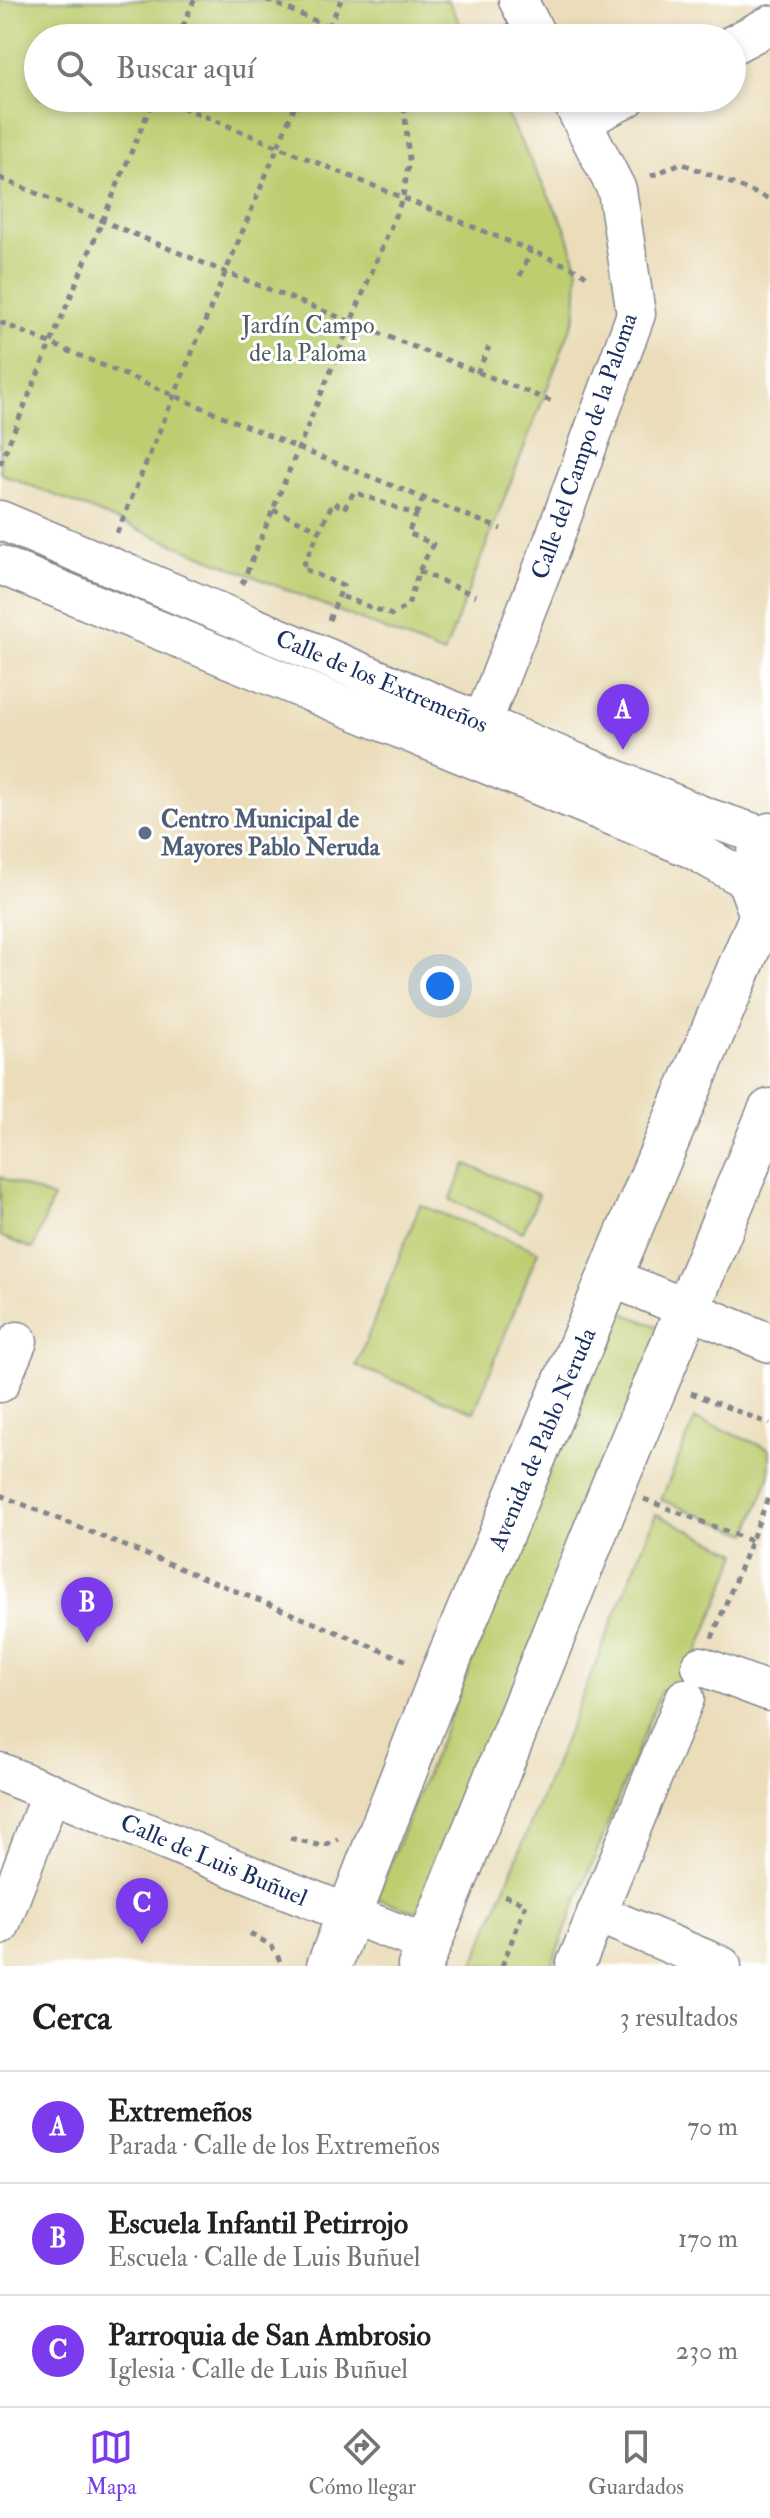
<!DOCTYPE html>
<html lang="es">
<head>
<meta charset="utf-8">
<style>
	:root { --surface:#fff; --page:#f2f2f2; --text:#202124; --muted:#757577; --line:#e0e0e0; --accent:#7c3aed }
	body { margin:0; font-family:"IM FELL Double Pica",serif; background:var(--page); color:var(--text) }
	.you { position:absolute; left:440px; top:986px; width:28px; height:28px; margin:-20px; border:6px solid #fff; border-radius:50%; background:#1a73e8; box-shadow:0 0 0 12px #1a73e833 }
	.badge { display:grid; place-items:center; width:52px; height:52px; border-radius:50%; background:var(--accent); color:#fff; font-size:26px; font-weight:700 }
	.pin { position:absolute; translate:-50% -66px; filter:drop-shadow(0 2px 4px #0008) }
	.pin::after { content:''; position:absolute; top:42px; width:28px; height:24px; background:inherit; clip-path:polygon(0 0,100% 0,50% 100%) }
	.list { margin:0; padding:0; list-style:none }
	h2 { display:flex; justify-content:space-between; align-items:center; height:104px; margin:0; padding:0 32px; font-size:34px }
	h2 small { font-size:26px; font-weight:400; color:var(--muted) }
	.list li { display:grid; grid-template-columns:52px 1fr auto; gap:24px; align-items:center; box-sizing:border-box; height:112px; padding:0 32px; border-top:2px solid var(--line) }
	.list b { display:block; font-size:30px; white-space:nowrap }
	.list p { margin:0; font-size:26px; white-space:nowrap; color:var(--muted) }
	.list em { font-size:26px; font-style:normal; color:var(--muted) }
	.icon { flex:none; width:44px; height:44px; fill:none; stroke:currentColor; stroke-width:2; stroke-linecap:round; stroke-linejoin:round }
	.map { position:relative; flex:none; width:770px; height:1966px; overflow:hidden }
	.search { position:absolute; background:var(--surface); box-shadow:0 4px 12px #0003; left:24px; right:24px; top:24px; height:88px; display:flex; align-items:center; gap:20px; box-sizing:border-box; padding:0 28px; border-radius:44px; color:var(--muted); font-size:30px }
	.sheet { height:440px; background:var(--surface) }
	nav { display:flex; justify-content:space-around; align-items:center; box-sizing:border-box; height:112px; border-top:2px solid var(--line); background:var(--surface); font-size:22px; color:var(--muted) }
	nav a { display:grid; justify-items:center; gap:4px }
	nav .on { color:var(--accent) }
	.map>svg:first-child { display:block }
</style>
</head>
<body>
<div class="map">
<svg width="770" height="1966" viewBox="0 0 770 1966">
	<rect width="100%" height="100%" fill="#fff"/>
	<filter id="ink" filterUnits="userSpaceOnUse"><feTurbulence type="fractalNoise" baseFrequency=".0125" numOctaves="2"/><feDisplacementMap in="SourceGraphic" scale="16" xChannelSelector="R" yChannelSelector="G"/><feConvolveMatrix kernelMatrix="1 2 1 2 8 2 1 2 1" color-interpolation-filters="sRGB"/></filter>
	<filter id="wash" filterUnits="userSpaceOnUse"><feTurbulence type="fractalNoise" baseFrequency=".006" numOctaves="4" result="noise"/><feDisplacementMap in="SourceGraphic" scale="32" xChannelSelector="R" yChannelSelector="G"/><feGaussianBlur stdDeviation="1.8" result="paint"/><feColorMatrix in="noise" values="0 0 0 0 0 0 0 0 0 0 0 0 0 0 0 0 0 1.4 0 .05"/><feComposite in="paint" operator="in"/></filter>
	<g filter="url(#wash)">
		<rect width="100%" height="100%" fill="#ebddba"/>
		<path fill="#bdcd6f" stroke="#6c7e66" stroke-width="2" d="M0 0H448L467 38H38V98H498L566 229 578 270 576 314 444 654 0 473Z
			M466 1164 539 1195 523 1232 450 1200Z
			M0 1177 53 1198 33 1249 0 1236Z
			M420 1205 538 1251 474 1412 356 1366Z
			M615 1310 662 1328 424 1914 376 1898Z
			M695 1419 770 1449V1475L748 1534 661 1500Z
			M656 1514 738 1553 680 1696 661 1691 551 1966H473Z"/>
	</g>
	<g filter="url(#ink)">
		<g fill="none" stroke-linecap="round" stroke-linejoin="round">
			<defs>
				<path id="minor" d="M518 0 538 38
					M732 45 770 25
					M582 121 627 98
					M0 520 706 817 766 837
					M0 565 644 829 692 849 750 882
					M482 723 551 547 636 314 617 190 570 98
					M610 1277 770 1343
					M0 1383 18 1341
					M701 1666 770 1692
					M0 1772 272 1884 429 1945
					M596 1913 722 1966
					M0 1926 51 1792
					M575 1966 685 1698"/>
				<path id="major" d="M770 835 766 837 750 882 762 915 770 922
					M329 1966 442 1675 762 915
					M420 1966 613 1487 770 1111"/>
			</defs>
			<use href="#minor" stroke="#83868c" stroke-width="41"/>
			<use href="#major" stroke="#83868c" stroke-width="47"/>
			<path stroke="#83868c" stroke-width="5" stroke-dasharray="6 6" stroke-linecap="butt" d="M267 0 355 38
				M178 38 194 0
				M324 38 341 0
				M160 98 578 270 586 276
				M497 98 514 105
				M651 176 681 163 770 199
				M0 178 225 272 553 402
				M520 276 531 250
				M0 322 298 448 501 529
				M477 373 489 347
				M0 464 154 98
				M273 510 320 530
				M416 515 423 498
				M117 533 298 98
				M419 571 476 596
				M242 584 403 197 409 160 404 105 401 98
				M329 620 343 586 302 568 333 502 344 509 354 492 416 515 408 533 433 544 419 571 408 605 392 615 338 595
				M691 1393 770 1424
				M0 1495 410 1662
				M644 1499 751 1541
				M712 1638 770 1494
				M290 1838 322 1846 338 1839
				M250 1934 271 1945 283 1966
				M502 1966 526 1904 503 1895"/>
			<use href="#minor" stroke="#fff" stroke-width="38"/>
			<use href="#major" stroke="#fff" stroke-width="44"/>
		</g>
	</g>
	<circle fill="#5c6f8a" stroke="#fff" stroke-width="3" cx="145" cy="833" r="8"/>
	<g text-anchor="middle" stroke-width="6" stroke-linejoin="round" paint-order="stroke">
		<g font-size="24" fill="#4c5e63" stroke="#fff">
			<text x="308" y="333">Jardín Campo<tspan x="308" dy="28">de la Paloma</tspan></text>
		</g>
		<g font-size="24" fill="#1b2f5e" stroke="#fff">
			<text transform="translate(584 446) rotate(-71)" y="8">Calle del Campo de la Paloma</text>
			<text transform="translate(382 681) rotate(23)" y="8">Calle de los Extremeños</text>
			<text transform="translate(542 1439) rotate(-67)" y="8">Avenida de Pablo Neruda</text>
			<text transform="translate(214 1860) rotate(23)" y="8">Calle de Luis Buñuel</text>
		</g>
		<g font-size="24" font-weight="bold" fill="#4e5e75" stroke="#fff" text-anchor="start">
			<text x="161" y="827">Centro Municipal de<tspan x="161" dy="28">Mayores Pablo Neruda</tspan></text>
		</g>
	</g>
</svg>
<div class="you"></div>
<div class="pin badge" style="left:623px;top:750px">A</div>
<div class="pin badge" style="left:87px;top:1643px">B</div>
<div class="pin badge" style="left:142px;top:1944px">C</div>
<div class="search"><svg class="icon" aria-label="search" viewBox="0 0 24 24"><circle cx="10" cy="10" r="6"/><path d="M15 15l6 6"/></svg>Buscar aquí</div>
</div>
<section class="sheet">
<h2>Cerca<small>3 resultados</small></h2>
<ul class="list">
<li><span class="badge">A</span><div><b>Extremeños</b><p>Parada · Calle de los Extremeños</p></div><em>70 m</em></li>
<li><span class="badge">B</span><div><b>Escuela Infantil Petirrojo</b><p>Escuela · Calle de Luis Buñuel</p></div><em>170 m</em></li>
<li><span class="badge">C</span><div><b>Parroquia de San Ambrosio</b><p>Iglesia · Calle de Luis Buñuel</p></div><em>230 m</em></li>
</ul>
</section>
<nav>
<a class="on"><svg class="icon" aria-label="map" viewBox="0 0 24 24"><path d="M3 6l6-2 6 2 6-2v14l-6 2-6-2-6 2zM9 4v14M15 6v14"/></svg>Mapa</a>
<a><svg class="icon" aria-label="directions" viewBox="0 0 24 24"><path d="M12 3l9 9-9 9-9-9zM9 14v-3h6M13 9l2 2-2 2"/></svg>Cómo llegar</a>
<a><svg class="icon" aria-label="saved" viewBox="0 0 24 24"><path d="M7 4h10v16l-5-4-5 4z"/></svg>Guardados</a>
</nav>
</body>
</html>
